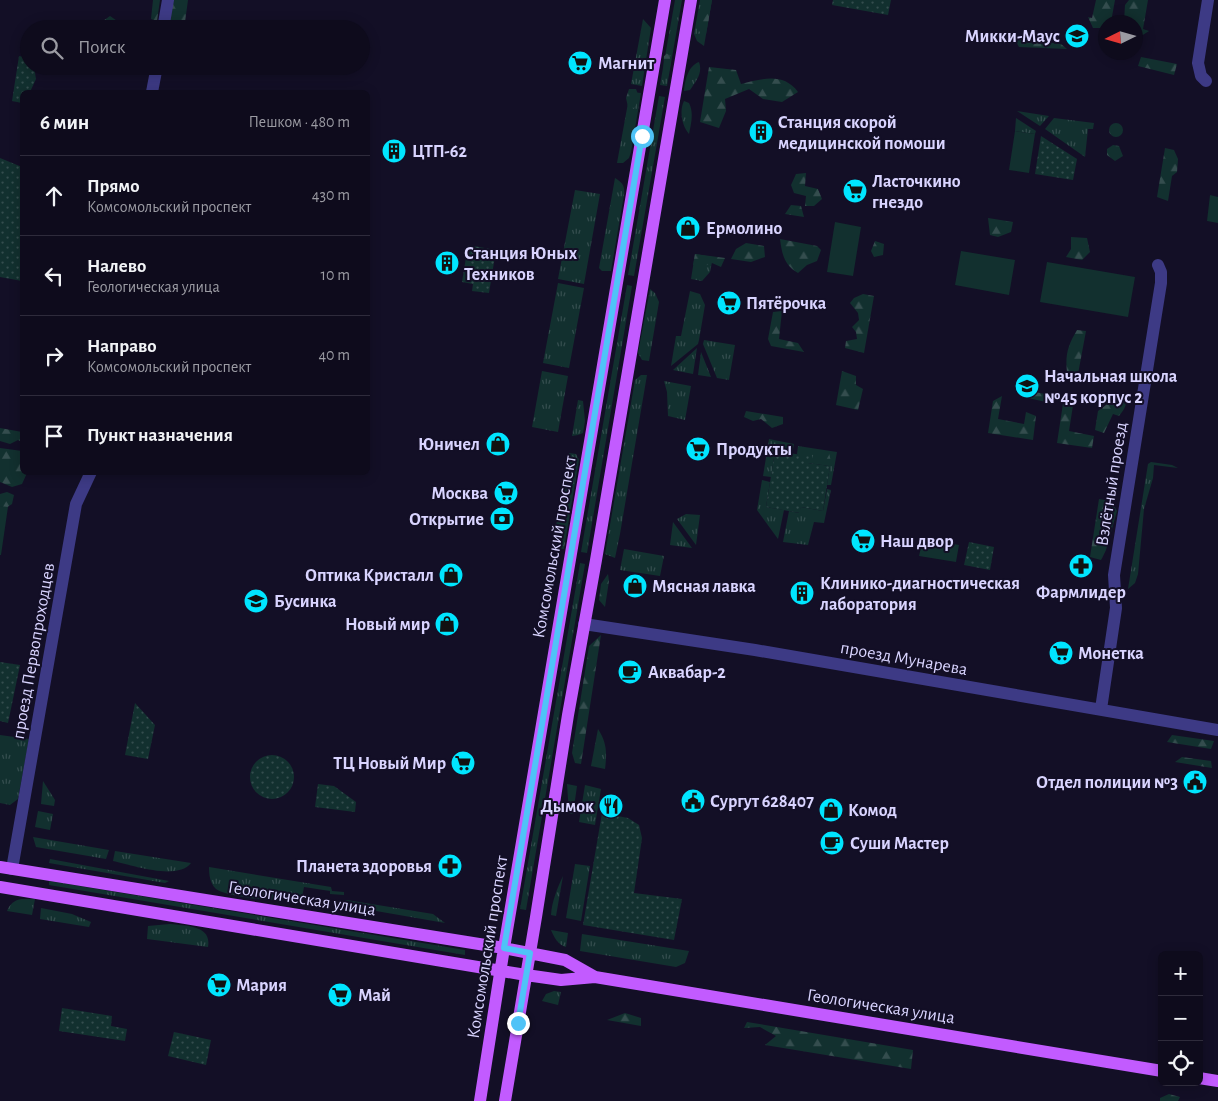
<!DOCTYPE html>
<html lang="ru">
<head>
<meta charset="utf-8">
<style>
	:root { --surface:#0e0b1c; --page:#171425; --text:#f1f3f6; --muted:#9b9ba3; --line:#2e2b3b }
	body { margin:0; font-family:"Alegreya Sans",sans-serif; background:var(--page); color:var(--text) }
	.controls { position:absolute; right:15px; bottom:15px; display:grid; overflow:hidden; border-radius:8px; box-shadow:0 2px 12px #0003 }
	.controls button { width:45px; height:45px; display:grid; place-items:center; padding:0; border:0; border-bottom:1px solid var(--line); background:var(--surface); color:var(--text); font:25px sans-serif }
	.compass { position:absolute; left:1098px; top:15px; width:45px; height:45px; border-radius:50%; background:var(--surface); box-shadow:0 2px 12px #0003; rotate:265deg }
	.stop { position:absolute; width:15px; height:15px; margin:-11px; border:4px solid #4fc3f7; border-radius:50%; background:#fff }
	.stop.end { background:#4fc3f7; border-color:#fff; box-shadow:0 1px 5px #0008 }
	.list { margin:0; padding:0; list-style:none }
	h2 { display:flex; justify-content:space-between; align-items:center; height:65px; margin:0; padding:0 20px; font-size:21px }
	h2 small { font-size:16px; font-weight:400; color:var(--muted) }
	.list li { display:grid; grid-template-columns:32px 1fr auto; gap:15px; align-items:center; box-sizing:border-box; height:80px; padding:0 20px; border-top:1px solid var(--line) }
	.list b { display:block; font-size:19px; white-space:nowrap }
	.list p { margin:0; font-size:16px; white-space:nowrap; color:var(--muted) }
	.list em { font-size:16px; font-style:normal; color:var(--muted) }
	.icon { flex:none; width:28px; height:28px; fill:none; stroke:currentColor; stroke-width:2; stroke-linecap:round; stroke-linejoin:round }
	.map { position:relative; flex:none; width:1218px; height:1101px; overflow:hidden }
	.search { position:absolute; background:var(--surface); box-shadow:0 2px 12px #0003; left:20px; top:20px; width:350px; height:55px; display:flex; align-items:center; gap:12px; box-sizing:border-box; padding:0 18px; border-radius:28px; color:var(--muted); font-size:19px }
	.panel { position:absolute; background:var(--surface); box-shadow:0 2px 12px #0003; left:20px; top:90px; width:350px; height:385px; border-radius:8px }
	.map>svg:first-child { display:block }
</style>
</head>
<body>
<div class="map">
<svg width="1218" height="1101" viewBox="0 0 1218 1101">
	<defs>
		<pattern id="grass-tufts" width="24" height="20" patternUnits="userSpaceOnUse" patternTransform="scale(1.25)"><rect width="24" height="20" fill="#12302f"/><path d="M3 7l-1-3M5 7V3M7 7l1-3M15 17l-1-3M17 17v-4M19 17l1-3" fill="none" stroke="#344d4e"/></pattern>
		<pattern id="forest-firs" width="22" height="20" patternUnits="userSpaceOnUse" patternTransform="scale(1.25)"><rect width="22" height="20" fill="#12302f"/><path d="M5 1l3.5 6h-7zM16 11l3.5 6h-7z" fill="#344d4e"/></pattern>
		<pattern id="park-dots" width="8" height="8" patternUnits="userSpaceOnUse" patternTransform="scale(1.25)"><rect width="8" height="8" fill="#12302f"/><path d="M2 2h.1M6 6h.1" fill="none" stroke="#344d4e" stroke-width="1.8" stroke-linecap="round"/></pattern>
	</defs>
	<rect width="100%" height="100%" fill="#130f26"/>
	<path fill="url(#grass-tufts)" d="M675 0H682L667 86 660 85Z
		M700 0H712L704 46 697 41 694 34Z
		M643 19 651 28 642 86 631 84Z
		M699 62C703 73 696 81 690 90L684 91C685 80 688 66 699 62Z
		M630 92 641 93 631 152 629 158 623 163H617Z
		M659 96 665 97 634 276 628 275Z
		M684 101 689 103C694 113 691 124 689 134 682 126 679 111 684 101Z
		M1017 111 1049 116 1040 126Z
		M1016 118 1036 131 1035 134 1015 131Z
		M1054 118 1094 123 1093 129H1088L1085 157 1045 129Z
		M615 178C623 183 625 186 624 195L611 271H602L599 268Z
		M575 190 600 194 584 284 558 279Z
		M695 254 713 257 710 272 702 281 691 279Z
		M558 283 584 288 569 368 543 363Z
		M627 285 632 286 587 553 581 552Z
		M650 289 655 293 659 302 649 361 642 360 638 353Z
		M690 291 700 294 705 305 699 340 698 344 671 366 676 336H681Z
		M704 340 735 345 729 380 717 378 703 344Z
		M697 348 693 374 673 370Z
		M701 352 711 377 698 375Z
		M542 371 568 376 558 432 532 427Z
		M641 375H647L620 534 615 558 605 554 635 380Z
		M664 381 691 386 685 420 668 416 667 392Z
		M578 400 583 401 585 421 583 433 578 435 572 436Z
		M769 439 794 444 792 454 775 451 771 477 763 476Z
		M798 446 837 452 831 485H827L830 466 808 463 797 454Z
		M569 453 576 454 579 460 564 549 556 548 553 543Z
		M1151 462 1172 465 1178 468 1154 465 1153 478 1144 509 1138 574 1135 583 1128 589 1148 464Z
		M762 480 770 482 766 507 784 510 778 539 757 510Z
		M827 489 831 490 824 523 814 522 808 545 783 542 789 511 799 513 801 507 823 511Z
		M686 514 700 515 696 545 677 519Z
		M673 522 692 548 670 545Z
		M624 549 664 556 660 576 620 570Z
		M580 563 585 564 526 910 520 909Z
		M598 729C607 743 607 753 605 769L591 766Z
		M0 735 29 739 18 799 10 805 0 803Z
		M43 781 55 800 54 806 41 804Z
		M567 784 577 786 573 814 569 813Z
		M585 785 601 789 595 825 579 822Z
		M38 811 53 814 50 830 35 827Z
		M33 837 109 850 106 859 36 847Z
		M115 851 191 863C177 881 132 865 113 861Z
		M50 859 169 881 165 883 49 863Z
		M575 864 590 866 581 921 566 918Z
		M209 867 331 887 332 891 344 892V895L330 894V891L304 887 302 897C290 898 278 900 266 900 255 899 224 895 216 889 210 883 209 875 209 867Z
		M563 876 556 916 551 915C552 901 557 889 563 876Z
		M49 881 465 950V955L49 885Z
		M22 899H35L32 915 7 911C10 904 14 900 22 899Z
		M347 900 433 914 445 923 336 904Z
		M41 908 72 914 91 922 89 927 40 919Z
		M170 924C186 926 212 925 208 947L147 939 148 926Z
		M551 930 568 933 566 947C558 945 554 937 551 930Z
		M582 934 689 951 685 963 676 967 580 951Z
		M554 991 561 992 558 1005 542 1001 546 994Z"/>
	<path fill="url(#forest-firs)" d="M153 0H160L157 21 151 19Z
		M169 0H188L185 22 179 25 170 24Z
		M702 0H712L706 34 698 31Z
		M1096 0H1115L1111 22H1106L1105 28H1093L1088 17 1092 18Z
		M1129 0H1148L1143 29 1149 31 1138 38H1136V22H1124L1125 5Z
		M110 16 123 25 129 26 131 29H104L103 21Z
		M1014 38 1061 44 1067 49 1019 47Z
		M669 53 671 63 668 76 663 75 664 56Z
		M1141 57 1177 64 1174 75 1138 66Z
		M709 67 736 70 741 84C762 79 783 72 798 92L782 102 763 99 749 89 725 99 726 111 719 128 700 122Z
		M629 89H636L639 97 635 108 628 107 626 98Z
		M1109 130a7 7 0 1 1 14 0a7 7 0 1 1-14 0Z
		M1113 145 1119 146 1123 156 1115 161 1107 155V149Z
		M1165 148 1174 150 1178 159 1177 172 1172 176 1168 201 1157 197Z
		M806 173 805 186 818 189 822 199 814 206H805L806 196 794 193 791 185 796 174Z
		M791 205 801 206 804 217 785 214Z
		M988 218 1013 222 1011 232 998 237 990 235Z
		M1071 237 1087 238 1090 252 1082 260 1066 257 1071 249Z
		M780 239 817 246 821 250 817 261 807 265 798 273C784 265 782 254 780 239Z
		M875 241 884 244 883 255 874 257 871 251Z
		M746 243 764 246 765 257 751 262 731 259 736 249Z
		M695 254 725 258 721 267 712 263 704 266 693 265Z
		M863 294 874 296 864 353 845 348 846 341 857 339 856 332 852 327 859 320 858 313 850 303 854 298Z
		M782 311 779 339 798 343 804 352 771 346 768 339 773 312Z
		M1077 330 1086 331 1078 374 1067 372C1065 355 1068 345 1077 330Z
		M842 371 856 376V385L863 389 858 410 836 405Z
		M1030 391 1050 395 1046 402 1028 398Z
		M1124 394C1129 402 1125 409 1119 416L1113 414 1104 433 1095 430 1098 411C1107 405 1114 397 1124 394Z
		M1002 396 998 419 1024 424 1026 412 1036 416 1033 440 988 433 993 401Z
		M1064 397 1074 399 1069 431 1094 436 1092 448 1057 443Z
		M746 411 783 417V424L772 428 761 419 753 421 744 417Z
		M0 428 22 432V442L18 440 10 444 0 441Z
		M0 448 22 451V472L27 473 22 484 12 487 0 482Z
		M814 449 829 453 832 466 812 463Z
		M7 492 14 495 12 504 6 508 0 506V494Z
		M1099 499 1111 501 1117 511 1106 550 1101 560 1090 557Z
		M608 574 609 581 605 607 599 600 601 584Z
		M601 635 581 764 575 763 572 753 589 646Z
		M1172 735 1214 741 1211 749 1167 742Z
		M1182 757 1211 761 1212 768 1175 762Z
		M625 1013 641 1018V1026L607 1020Z
		M747 1022 913 1050 911 1069 765 1045 776 1036 760 1027 744 1028Z
		M1169 1094 1180 1097 1178 1101H1160V1098Z"/>
	<path fill="url(#park-dots)" d="M833 0H891L888 15 832 5Z
		M19 56 29 58V66H34L36 79 30 92H22V103L12 101Z
		M1041 136 1077 159 1073 180 1035 174Z
		M0 158 22 167V281L0 277Z
		M468 245 496 250 489 293 472 291 473 284 462 282Z
		M775 451 809 456 808 463 830 466 823 511 801 507 800 513 766 507Z
		M969 542 994 547 990 570 964 565Z
		M0 662 20 665 8 723 0 721Z
		M135 703 155 725 148 759 125 755Z
		M250 777a22 22 0 1 1 44 0a22 22 0 1 1-44 0Z
		M318 784 334 786 356 802 355 812 315 807Z
		M602 813 628 818 639 825 642 838 634 893 682 899 674 940 583 925Z
		M62 1008 112 1016 111 1026 127 1029 125 1041 59 1031Z
		M174 1032 211 1040 206 1065 168 1056Z"/>
	<path fill="#12302f" d="M1015 131 1035 134 1029 173 1009 170Z
		M1210 195 1218 197V223L1207 221Z
		M835 222 861 227 853 276 827 272Z
		M961 251 1015 260 1009 295 955 285Z
		M1047 262 1135 277 1128 317 1040 302Z
		M0 506 8 507 1 555H0Z
		M923 538 959 545 956 562 919 556Z"/>
	<g fill="none" stroke-linecap="round" stroke-linejoin="round">
		<path stroke="#3d3a85" stroke-width="12" d="M163 29 168 0
			M1206 81 1201 76 1198 63 1208 0
			M152 92 157 66
			M584 624 755 650 1218 730
			M1101 709 1116 608 1114 575 1161 283V272L1158 265
			M12 869 76 504 91 472"/>
		<path stroke="#c25bff" stroke-width="12" d="M0 867 504 948 565 960 595 977
			M0 887 526 975 561 980 595 977 1162 1071
			M1199 1078 1218 1081
			M480 1101 504 948 665 0
			M505 1101 536 917 568 715 596 560 691 0"/>
	</g>
	<g fill="none" stroke-linecap="round" stroke-linejoin="round">
		<path stroke="#4fc3f7" stroke-width="6" d="M518 1023 530 953 504 948 642 136"/>
	</g>
	<defs>
		<symbol id="school-disc" viewBox="-11 -11 22 22"><circle r="9.5" fill="#00e5ff" stroke="#130f26"/><path d="M0-5L7-2L0 1L-7-2ZM-4 1L0 2.5L4 1V4Q0 6-4 4Z" fill="#111"/></symbol>
		<symbol id="supermarket-disc" viewBox="-11 -11 22 22"><circle r="9.5" fill="#00e5ff" stroke="#130f26"/><path d="M-6-5.5h2.5l.6 2H6L4.5 2H-2.5L-4.4-4H-6ZM-1.5 3.2a1.3 1.3 0 1 0 .1 0ZM3 3.2a1.3 1.3 0 1 0 .1 0Z" fill="#111"/></symbol>
		<symbol id="building-disc" viewBox="-11 -11 22 22"><circle r="9.5" fill="#00e5ff" stroke="#130f26"/><path d="M-4-6H4V6H1V3H-1V6H-4ZM-2.5-4.3h1.7v1.8h-1.7ZM.8-4.3h1.7v1.8H.8ZM-2.5-1h1.7V.8h-1.7ZM.8-1h1.7V.8H.8Z" fill="#111"/></symbol>
		<symbol id="shop-disc" viewBox="-11 -11 22 22"><circle r="9.5" fill="#00e5ff" stroke="#130f26"/><path d="M-5-2.5h2.3a2.7 3.5 0 0 1 5.4 0H5L5.5 6h-11ZM-1.5-2.5h3a1.5 2.3 0 0 0-3 0Z" fill="#111"/></symbol>
		<symbol id="bank-disc" viewBox="-11 -11 22 22"><circle r="9.5" fill="#00e5ff" stroke="#130f26"/><path d="M-6-4H6V4H-6ZM0-2.3a2.3 2.3 0 1 0 0 4.6a2.3 2.3 0 1 0 0-4.6Z" fill="#111"/></symbol>
		<symbol id="pharmacy-disc" viewBox="-11 -11 22 22"><circle r="9.5" fill="#00e5ff" stroke="#130f26"/><path d="M-2-6h4v4h4v4h-4v4h-4v-4h-4v-4h4Z" fill="#111"/></symbol>
		<symbol id="cafe-disc" viewBox="-11 -11 22 22"><circle r="9.5" fill="#00e5ff" stroke="#130f26"/><path d="M-5.5-4.5H6V0H3Q3 3.5 0 3.5H-2.5Q-5.5 3.5-5.5 0ZM3-3.2v2h1.7v-2ZM-6 4.5H4V6H-6Z" fill="#111"/></symbol>
		<symbol id="civic-disc" viewBox="-11 -11 22 22"><circle r="9.5" fill="#00e5ff" stroke="#130f26"/><path d="M-.6-6.5H3V-4.5H.6V-3L4-1V1h2V6H-6V1h2V-1L-.6-3ZM-1.2 2.5V6h2.4V2.5Z" fill="#111"/></symbol>
		<symbol id="restaurant-disc" viewBox="-11 -11 22 22"><circle r="9.5" fill="#00e5ff" stroke="#130f26"/><path d="M-5-6h1v4h1v-4h1v4h1v-4h1v5L-1.5 .5V6h-2V.5L-5-1ZM5-6V6H3V1.5H1.5Q1.5-4 5-6Z" fill="#111"/></symbol>
	</defs>
	<g fill-rule="evenodd">
		<use href="#school-disc" x="1063" y="22" width="28" height="28"/>
		<use href="#supermarket-disc" x="566" y="49" width="28" height="28"/>
		<use href="#building-disc" x="747" y="118" width="28" height="28"/>
		<use href="#building-disc" x="380" y="137" width="28" height="28"/>
		<use href="#supermarket-disc" x="841" y="177" width="28" height="28"/>
		<use href="#shop-disc" x="674" y="214" width="28" height="28"/>
		<use href="#building-disc" x="433" y="249" width="28" height="28"/>
		<use href="#supermarket-disc" x="715" y="289" width="28" height="28"/>
		<use href="#school-disc" x="1013" y="372" width="28" height="28"/>
		<use href="#shop-disc" x="484" y="430" width="28" height="28"/>
		<use href="#supermarket-disc" x="684" y="435" width="28" height="28"/>
		<use href="#supermarket-disc" x="492" y="479" width="28" height="28"/>
		<use href="#bank-disc" x="488" y="505" width="28" height="28"/>
		<use href="#supermarket-disc" x="849" y="527" width="28" height="28"/>
		<use href="#pharmacy-disc" x="1067" y="552" width="28" height="28"/>
		<use href="#shop-disc" x="437" y="561" width="28" height="28"/>
		<use href="#shop-disc" x="621" y="572" width="28" height="28"/>
		<use href="#building-disc" x="788" y="579" width="28" height="28"/>
		<use href="#school-disc" x="242" y="587" width="28" height="28"/>
		<use href="#shop-disc" x="433" y="610" width="28" height="28"/>
		<use href="#supermarket-disc" x="1047" y="639" width="28" height="28"/>
		<use href="#cafe-disc" x="616" y="658" width="28" height="28"/>
		<use href="#supermarket-disc" x="449" y="749" width="28" height="28"/>
		<use href="#civic-disc" x="1181" y="768" width="28" height="28"/>
		<use href="#civic-disc" x="679" y="787" width="28" height="28"/>
		<use href="#restaurant-disc" x="597" y="792" width="28" height="28"/>
		<use href="#shop-disc" x="817" y="796" width="28" height="28"/>
		<use href="#cafe-disc" x="818" y="829" width="28" height="28"/>
		<use href="#pharmacy-disc" x="436" y="852" width="28" height="28"/>
		<use href="#supermarket-disc" x="205" y="971" width="28" height="28"/>
		<use href="#supermarket-disc" x="326" y="981" width="28" height="28"/>
	</g>
	<g text-anchor="middle" stroke-width="4" stroke-linejoin="round" paint-order="stroke">
		<g font-size="18" font-weight="bold" fill="#d9d4ff" stroke="#130f26" text-anchor="start">
			<text x="1060" y="42" text-anchor="end">Микки-Маус</text>
			<text x="598" y="69">Магнит</text>
			<text x="778" y="128">Cтанция скорой<tspan x="778" dy="21">медицинской помоши</tspan></text>
			<text x="412" y="157">ЦТП-62</text>
			<text x="872" y="187">Ласточкино<tspan x="872" dy="21">гнездо</tspan></text>
			<text x="706" y="234">Ермолино</text>
			<text x="464" y="259">Станция Юных<tspan x="464" dy="21">Техников</tspan></text>
			<text x="746" y="309">Пятёрочка</text>
			<text x="1044" y="382">Начальная школа<tspan x="1044" dy="21">№45 корпус 2</tspan></text>
			<text x="480" y="450" text-anchor="end">Юничел</text>
			<text x="716" y="455">Продукты</text>
			<text x="488" y="499" text-anchor="end">Москва</text>
			<text x="484" y="525" text-anchor="end">Открытие</text>
			<text x="880" y="547">Наш двор</text>
			<text x="434" y="581" text-anchor="end">Оптика Кристалл</text>
			<text x="820" y="589">Клинико-диагностическая<tspan x="820" dy="21">лаборатория</tspan></text>
			<text x="652" y="592">Мясная лавка</text>
			<text x="1081" y="598" text-anchor="middle">Фармлидер</text>
			<text x="274" y="607">Бусинка</text>
			<text x="430" y="630" text-anchor="end">Новый мир</text>
			<text x="1078" y="659">Монетка</text>
			<text x="648" y="678">Аквабар-2</text>
			<text x="446" y="769" text-anchor="end">ТЦ Новый Мир</text>
			<text x="1178" y="788" text-anchor="end">Отдел полиции №3</text>
			<text x="710" y="807">Сургут 628407</text>
			<text x="594" y="812" text-anchor="end">Дымок</text>
			<text x="848" y="816">Комод</text>
			<text x="850" y="849">Суши Мастер</text>
			<text x="432" y="872" text-anchor="end">Планета здоровья</text>
			<text x="236" y="991">Мария</text>
			<text x="358" y="1001">Май</text>
		</g>
		<g font-size="18" fill="#d9d4ff" stroke="#130f26">
			<text transform="translate(1111 484) rotate(-81)" y="6">Взлётный проезд</text>
			<text transform="translate(554 547) rotate(-80)" y="6">Комсомольский проспект</text>
			<text transform="translate(33 651) rotate(-80)" y="6">проезд Первопроходцев</text>
			<text transform="translate(904 658) rotate(10)" y="6">проезд Мунарева</text>
			<text transform="translate(302 898) rotate(9)" y="6">Геологическая улица</text>
			<text transform="translate(487 947) rotate(-81)" y="6">Комсомольский проспект</text>
			<text transform="translate(881 1006) rotate(9)" y="6">Геологическая улица</text>
		</g>
	</g>
</svg>
<div class="controls">
<button>+</button>
<button>−</button>
<button><svg class="icon" aria-label="locate" viewBox="0 0 24 24"><circle cx="12" cy="12" r="6"/><path d="M12 2v4M12 18v4M2 12h4M18 12h4"/></svg></button>
</div>
<svg class="compass" viewBox="-18 -18 36 36"><path d="M0-13l5 13h-10z" fill="#e53935"/><path d="M0 13l5-13h-10z" fill="#9b9ba3"/></svg>
<div class="stop" style="left:642px;top:136px"></div>
<div class="stop end" style="left:518px;top:1023px"></div>
<div class="search"><svg class="icon" aria-label="search" viewBox="0 0 24 24"><circle cx="10" cy="10" r="6"/><path d="M15 15l6 6"/></svg>Поиск</div>
<section class="panel">
<h2>6 мин<small>Пешком · 480 m</small></h2>
<ul class="list">
<li><svg class="icon" aria-label="ahead" viewBox="0 0 24 24"><path d="M12 20V5M6 11l6-6 6 6"/></svg><div><b>Прямо</b><p>Комсомольский проспект</p></div><em>430 m</em></li>
<li><svg class="icon" aria-label="left" viewBox="0 0 24 24"><path d="M17 20v-9H6M10 6l-5 5 5 5"/></svg><div><b>Налево</b><p>Геологическая улица</p></div><em>10 m</em></li>
<li><svg class="icon" aria-label="right" viewBox="0 0 24 24"><path d="M7 20v-9h11M14 6l5 5-5 5"/></svg><div><b>Направо</b><p>Комсомольский проспект</p></div><em>40 m</em></li>
<li><svg class="icon" aria-label="arrive" viewBox="0 0 24 24"><path d="M6 21V4h12l-3 4 3 4H6"/></svg><div><b>Пункт назначения</b></div></li>
</ul>
</section>
</div>
</body>
</html>
